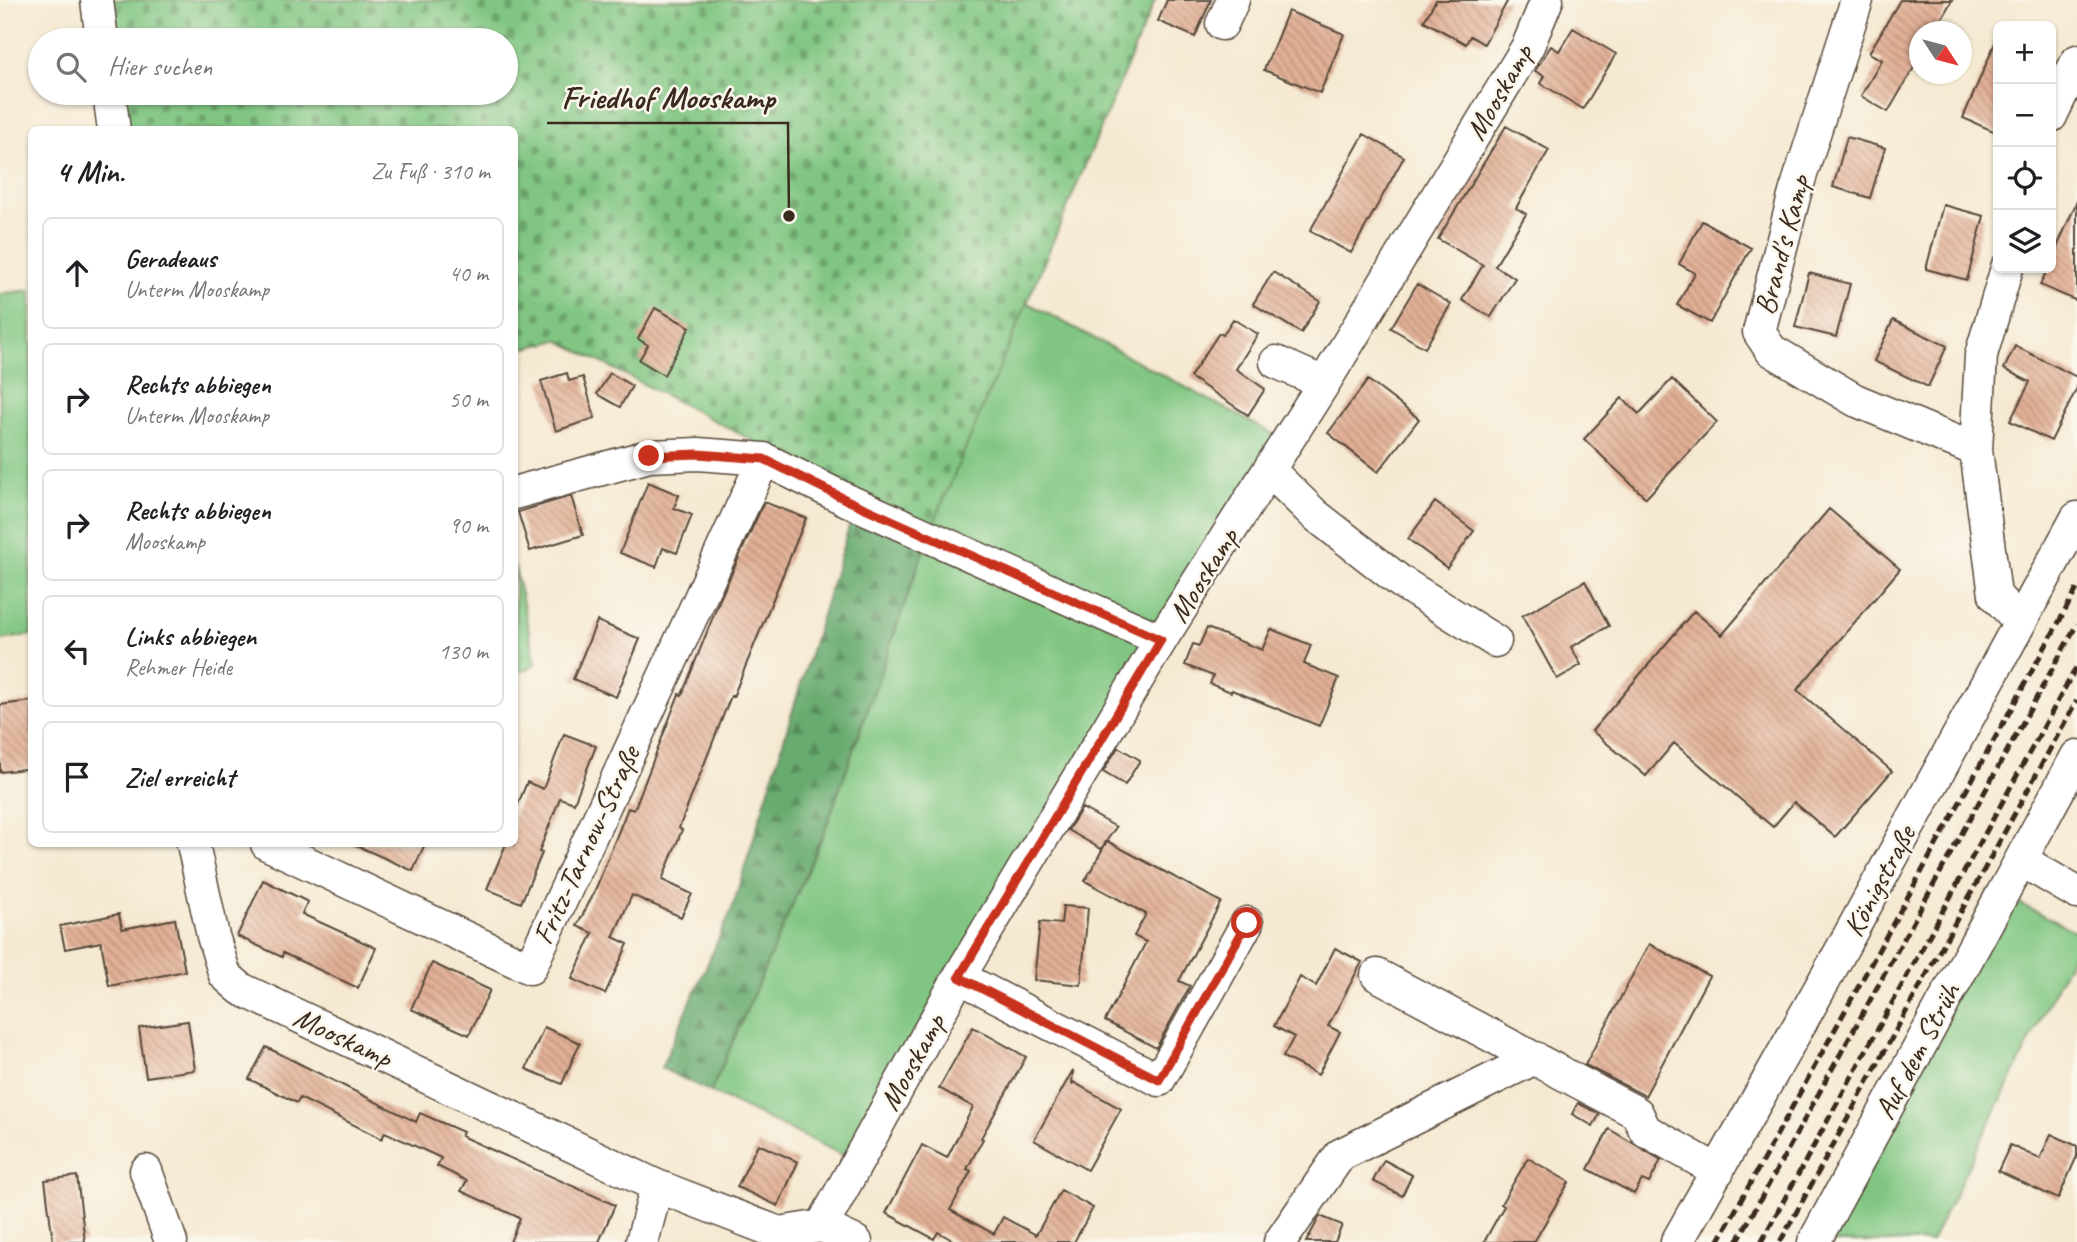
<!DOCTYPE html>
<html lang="de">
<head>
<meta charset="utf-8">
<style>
	:root { --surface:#fff; --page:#f2f2f2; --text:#202124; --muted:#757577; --line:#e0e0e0 }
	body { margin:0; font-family:Caveat,sans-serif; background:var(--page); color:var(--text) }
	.controls { position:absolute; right:21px; top:21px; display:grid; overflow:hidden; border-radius:10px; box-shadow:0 2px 5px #0004 }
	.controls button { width:63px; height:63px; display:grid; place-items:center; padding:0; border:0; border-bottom:2px solid var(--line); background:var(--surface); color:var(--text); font:35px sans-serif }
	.compass { position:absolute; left:1909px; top:21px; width:63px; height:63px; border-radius:50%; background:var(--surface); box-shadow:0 2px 5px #0004; rotate:126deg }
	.stop { position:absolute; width:21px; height:21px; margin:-16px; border:5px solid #c8321e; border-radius:50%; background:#fff }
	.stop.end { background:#c8321e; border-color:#fff; box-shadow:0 2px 7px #0008 }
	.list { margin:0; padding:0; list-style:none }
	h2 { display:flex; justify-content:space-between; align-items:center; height:91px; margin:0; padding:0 28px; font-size:30px }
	h2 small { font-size:23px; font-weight:400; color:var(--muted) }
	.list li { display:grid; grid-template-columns:46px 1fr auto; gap:21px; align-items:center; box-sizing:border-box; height:112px; margin:0 14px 14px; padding:0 14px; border:2px solid var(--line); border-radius:10px }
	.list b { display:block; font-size:26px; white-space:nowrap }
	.list p { margin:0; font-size:23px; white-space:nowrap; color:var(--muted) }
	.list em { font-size:23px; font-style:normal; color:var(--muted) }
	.icon { flex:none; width:38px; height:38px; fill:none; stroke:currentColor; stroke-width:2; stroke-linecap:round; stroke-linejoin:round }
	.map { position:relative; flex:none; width:2077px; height:1242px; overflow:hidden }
	.search { position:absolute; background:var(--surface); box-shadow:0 2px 5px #0004; left:28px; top:28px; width:490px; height:77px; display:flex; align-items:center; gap:18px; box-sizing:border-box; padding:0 24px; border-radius:38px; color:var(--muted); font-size:26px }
	.panel { position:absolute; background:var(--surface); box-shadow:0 2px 5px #0004; left:28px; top:126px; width:490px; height:721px; border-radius:10px }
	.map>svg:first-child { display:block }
</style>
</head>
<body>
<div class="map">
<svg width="2077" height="1242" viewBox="0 0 2077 1242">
	<defs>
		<pattern id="forest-firs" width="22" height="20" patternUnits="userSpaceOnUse" patternTransform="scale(1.75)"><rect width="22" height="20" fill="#68ab70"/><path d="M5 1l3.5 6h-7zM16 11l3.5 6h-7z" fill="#578b5b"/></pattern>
		<pattern id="cemetery-stones" width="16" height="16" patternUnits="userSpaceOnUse" patternTransform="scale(1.75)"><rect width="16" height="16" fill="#80c682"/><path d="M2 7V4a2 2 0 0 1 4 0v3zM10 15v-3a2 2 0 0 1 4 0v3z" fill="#6aa16a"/></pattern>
		<pattern id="park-crowns" width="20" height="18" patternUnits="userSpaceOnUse" patternTransform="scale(1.75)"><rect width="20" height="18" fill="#80c682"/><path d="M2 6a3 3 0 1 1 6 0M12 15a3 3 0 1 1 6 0" fill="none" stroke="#6aa16a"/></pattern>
		<pattern id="building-back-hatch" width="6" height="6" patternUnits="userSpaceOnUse" patternTransform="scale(1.75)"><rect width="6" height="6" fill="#e2b096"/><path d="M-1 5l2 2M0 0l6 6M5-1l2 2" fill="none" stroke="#b88f7a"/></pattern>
	</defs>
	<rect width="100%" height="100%" fill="#fbf7ec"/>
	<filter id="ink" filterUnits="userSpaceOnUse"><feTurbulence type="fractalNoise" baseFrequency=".0143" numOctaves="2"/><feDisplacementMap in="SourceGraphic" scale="14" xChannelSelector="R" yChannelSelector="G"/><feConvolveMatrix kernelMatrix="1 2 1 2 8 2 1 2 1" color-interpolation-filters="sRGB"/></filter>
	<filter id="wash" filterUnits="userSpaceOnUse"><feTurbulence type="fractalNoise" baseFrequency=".00686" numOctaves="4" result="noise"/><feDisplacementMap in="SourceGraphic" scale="28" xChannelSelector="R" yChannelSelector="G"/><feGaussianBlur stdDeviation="1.57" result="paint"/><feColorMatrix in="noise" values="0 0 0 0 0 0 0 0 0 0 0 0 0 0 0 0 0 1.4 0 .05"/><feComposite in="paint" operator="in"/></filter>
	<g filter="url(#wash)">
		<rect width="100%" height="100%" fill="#f5e9d2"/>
		<path fill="#80c682" stroke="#5e7850" stroke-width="2" d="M31 290V635L0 640V294Z
			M1026 302 1275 435 849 1158 711 1092 825 830 930 532Z
			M1990 889 2077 932V945L1931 1242H1806Z"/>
		<path fill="url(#forest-firs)" stroke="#526a47" stroke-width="2" d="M859 494 930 532 825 830 711 1092 661 1068 732 909Z"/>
		<path fill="url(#cemetery-stones)" stroke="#5e7850" stroke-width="2" d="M88 0H1155L930 532 558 340 515 351 514 130 105 129 100 93H506V40H93Z"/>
		<path fill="url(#park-crowns)" stroke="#5e7850" stroke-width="2" d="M515 567 536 663 527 670 515 671Z"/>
		<g id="blocks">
			<path fill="url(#building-back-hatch)" d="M1167 0H1211L1195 37 1158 21Z
				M1436 0H1508L1484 44 1470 36 1466 44 1424 21Z
				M1900 0H1952L1934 32H1920V57L1888 112 1861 96 1882 60 1869 53Z
				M1288 11 1344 34 1320 93 1264 70Z
				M1573 28 1616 54 1583 109 1540 83 1544 76 1535 71 1551 46 1559 51Z
				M1998 36V133L1963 118Z
				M1506 126 1549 150 1516 208 1526 214 1495 266 1515 278 1491 317 1462 300 1483 265 1438 239Z
				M1364 134 1404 157 1351 253 1310 231Z
				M1847 137 1885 148 1870 198 1833 187Z
				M2077 201V301L2040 285 2048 268H2051V261Z
				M1943 205 1984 216 1967 280 1926 269Z
				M1702 221 1751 248 1710 323 1677 305 1695 273 1679 264Z
				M1273 272 1320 301 1301 333 1253 304Z
				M1809 273 1850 284 1836 337 1795 327Z
				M1417 284 1451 304 1425 348 1391 328Z
				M655 308 690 327 664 375 639 360 648 345 638 339Z
				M1233 319 1258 334 1236 369 1265 389 1248 415 1190 377 1219 333 1223 335Z
				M1893 320 1947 346 1928 387 1874 361Z
				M2015 346 2077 377V388L2051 441 2010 421 2030 382 2004 369Z
				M567 373 569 381 583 377 595 418 556 431 541 381Z
				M610 373 632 386 620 407 597 394Z
				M1672 379 1717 422 1646 498 1584 439 1622 398 1639 414Z
				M1368 380 1419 419 1378 472 1328 433Z
				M648 482 679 495 674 508 692 515 677 553 663 548 656 567 620 553Z
				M571 496 583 535 530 551 518 512Z
				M764 502 806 518 733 697 731 696 679 828 682 830 662 880 692 894 681 917 632 895 613 937 628 944 605 994 572 979 593 933 577 926 594 893 628 808 634 810 679 694 682 695 720 599Z
				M1435 502 1474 531 1447 568 1408 539Z
				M1829 509 1900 569 1797 690 1892 771 1835 837 1794 802 1773 827 1674 743 1646 776 1592 731 1694 611 1722 635Z
				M1585 581 1609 626 1571 647 1581 665 1557 679 1522 616Z
				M597 621 640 639 616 697 573 679Z
				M1207 628 1262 650 1271 629 1311 645 1304 664 1339 678 1319 726 1232 690 1231 692 1210 684 1213 676 1185 665 1193 644 1199 646Z
				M32 701V768L0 772V705Z
				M564 734 596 746 574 803 560 798 539 852 542 853 521 903 487 889 506 844H514V814L527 782 543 789Z
				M1118 747 1140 760 1125 785 1103 772Z
				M1082 808 1116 827 1101 849 1068 830Z
				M1107 841 1221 902 1179 981 1190 986 1156 1048 1105 1021 1146 942 1134 936 1146 914 1085 881Z
				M353 844H425L413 871Z
				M263 880 308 902 302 914 376 948 358 988 283 953 282 957 237 936Z
				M1063 906 1088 908 1081 985 1034 980 1040 922 1061 924Z
				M119 914 122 929 175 919 185 971 109 986 101 942 65 949 60 926Z
				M1649 944 1709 976 1645 1096 1585 1065Z
				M1335 948 1362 962 1328 1026 1340 1032 1318 1075 1283 1057 1294 1037 1274 1026 1300 977 1316 986Z
				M432 963 490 990 469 1035 411 1009Z
				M188 1021 195 1070 146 1077 139 1028Z
				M544 1027 580 1043 562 1084 526 1069Z
				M973 1027 1026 1057 981 1138 983 1139 967 1169 971 1171 950 1210 994 1234 1003 1217 1036 1235 1061 1190 1093 1208 1074 1242H956L938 1232 934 1239 886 1213 922 1145 947 1158 973 1107 939 1088Z
				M266 1047 416 1122 420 1113 463 1132 461 1136 615 1205 599 1242H510L520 1218 461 1191 467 1181 437 1166 441 1158 385 1132 382 1139 300 1098 297 1103 249 1079Z
				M1073 1070 1072 1085 1073 1082 1121 1109 1087 1170 1034 1140Z
				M1578 1103 1600 1114 1593 1126 1572 1114Z
				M1609 1129 1661 1160 1649 1183 1642 1180 1634 1194 1588 1169Z
				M2051 1134 2077 1146V1156L2058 1199 1998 1171 2010 1145 2040 1159Z
				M758 1144 798 1162 778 1206 737 1187Z
				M1528 1158 1569 1182 1534 1242H1484L1504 1206 1501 1204Z
				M1384 1160 1412 1175 1402 1196 1373 1181Z
				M77 1176 85 1242H53L45 1180Z
				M1320 1216 1342 1225 1335 1242H1306Z"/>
		</g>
	</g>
	<g filter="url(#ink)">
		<use href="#blocks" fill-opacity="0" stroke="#574739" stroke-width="2"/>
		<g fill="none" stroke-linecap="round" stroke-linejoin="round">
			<defs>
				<path id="minor" d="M97 0 102 40
					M1857 0 1795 193 1759 332 1771 350 1855 400 1976 450
					M1222 24 1233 0
					M109 93 114 130
					M2051 116 2077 61
					M2007 268 1981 355 1976 450 1995 595 2019 621
					M1276 362 1324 383
					M1269 470 1314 514 1401 582 1495 641
					M514 493 649 456 698 454 764 459 849 501 1161 640
					M193 844 213 936 225 975 241 989 657 1186 779 1233 822 1226 959 977 1161 640 1324 383 1528 46 1547 0
					M267 844 530 968 764 459
					M2021 860 2077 893
					M1377 975 1637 1113 1645 1130 1718 1171
					M959 977 1159 1080 1247 923
					M146 1171 171 1242
					M822 1226 856 1242
					M642 1242 657 1186
					M1280 1242 1340 1155 1535 1058
					M1677 1242 1837 958 2077 518
					M1814 1242 2077 756"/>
			</defs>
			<use href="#minor" stroke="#574739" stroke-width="35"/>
			<use href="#minor" stroke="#fff" stroke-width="32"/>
			<path stroke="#3b2a1e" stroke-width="5" stroke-dasharray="10 5" stroke-linecap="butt" d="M1718 1242 2077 589
				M1737 1242 2077 624
				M1761 1242 2077 666
				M1780 1242 2077 700"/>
		</g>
	</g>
	<g fill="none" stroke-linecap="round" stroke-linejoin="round" filter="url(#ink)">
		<path stroke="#c8321e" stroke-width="9" d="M649 456 698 454 764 459 849 501 1161 640 959 977 1159 1080 1247 923"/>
	</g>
	<g text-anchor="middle" stroke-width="5" stroke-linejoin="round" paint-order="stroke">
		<g font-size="30" fill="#3b2a1e" stroke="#fbf7ec">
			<text transform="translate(1499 92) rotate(-60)" y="10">Mooskamp</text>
			<text transform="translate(1782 245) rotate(-75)" y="10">Brand's Kamp</text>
			<text transform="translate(1203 575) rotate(-58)" y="10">Mooskamp</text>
			<text transform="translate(586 845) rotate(-65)" y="10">Fritz-Tarnow-Straße</text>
			<text transform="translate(1879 881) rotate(-62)" y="10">Königstraße</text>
			<text transform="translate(343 1037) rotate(25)" y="10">Mooskamp</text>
			<text transform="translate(1917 1051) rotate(-62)" y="10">Auf dem Strüh</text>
			<text transform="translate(912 1062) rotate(-61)" y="10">Mooskamp</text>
		</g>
	</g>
	<path fill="none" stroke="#3b2a1e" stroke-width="2.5" d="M789 216L788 123H547"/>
	<circle fill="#3b2a1e" stroke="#fbf7ec" stroke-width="2.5" cx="789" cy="216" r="7"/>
	<g font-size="32" text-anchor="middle" font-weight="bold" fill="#3b2a1e" stroke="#fbf7ec" stroke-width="5" stroke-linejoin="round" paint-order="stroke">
		<text x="668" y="108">Friedhof Mooskamp</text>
	</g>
</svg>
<div class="controls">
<button>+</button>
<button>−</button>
<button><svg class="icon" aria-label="locate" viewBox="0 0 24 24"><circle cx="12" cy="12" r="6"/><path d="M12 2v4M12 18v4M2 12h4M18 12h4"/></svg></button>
<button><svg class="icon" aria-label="layers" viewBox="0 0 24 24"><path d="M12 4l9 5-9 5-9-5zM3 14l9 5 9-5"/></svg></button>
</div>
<svg class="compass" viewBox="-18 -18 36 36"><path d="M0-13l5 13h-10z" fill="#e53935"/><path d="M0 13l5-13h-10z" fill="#757577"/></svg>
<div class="stop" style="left:1247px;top:923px"></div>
<div class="stop end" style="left:649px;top:456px"></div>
<div class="search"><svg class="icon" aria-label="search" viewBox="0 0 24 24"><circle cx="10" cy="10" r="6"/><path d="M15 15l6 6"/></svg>Hier suchen</div>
<section class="panel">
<h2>4 Min.<small>Zu Fuß · 310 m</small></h2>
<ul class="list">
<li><svg class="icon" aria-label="ahead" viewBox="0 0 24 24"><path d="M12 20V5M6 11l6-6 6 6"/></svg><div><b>Geradeaus</b><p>Unterm Mooskamp</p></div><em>40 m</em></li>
<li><svg class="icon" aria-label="right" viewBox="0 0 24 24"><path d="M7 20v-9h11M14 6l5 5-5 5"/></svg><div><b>Rechts abbiegen</b><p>Unterm Mooskamp</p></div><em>50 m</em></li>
<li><svg class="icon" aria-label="right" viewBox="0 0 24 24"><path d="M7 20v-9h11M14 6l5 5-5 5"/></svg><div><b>Rechts abbiegen</b><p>Mooskamp</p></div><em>90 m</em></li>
<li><svg class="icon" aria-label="left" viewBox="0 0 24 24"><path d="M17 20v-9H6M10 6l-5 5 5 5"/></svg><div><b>Links abbiegen</b><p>Rehmer Heide</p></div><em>130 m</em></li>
<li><svg class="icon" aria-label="arrive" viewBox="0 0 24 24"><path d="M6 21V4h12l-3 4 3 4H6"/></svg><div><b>Ziel erreicht</b></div></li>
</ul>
</section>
</div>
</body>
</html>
